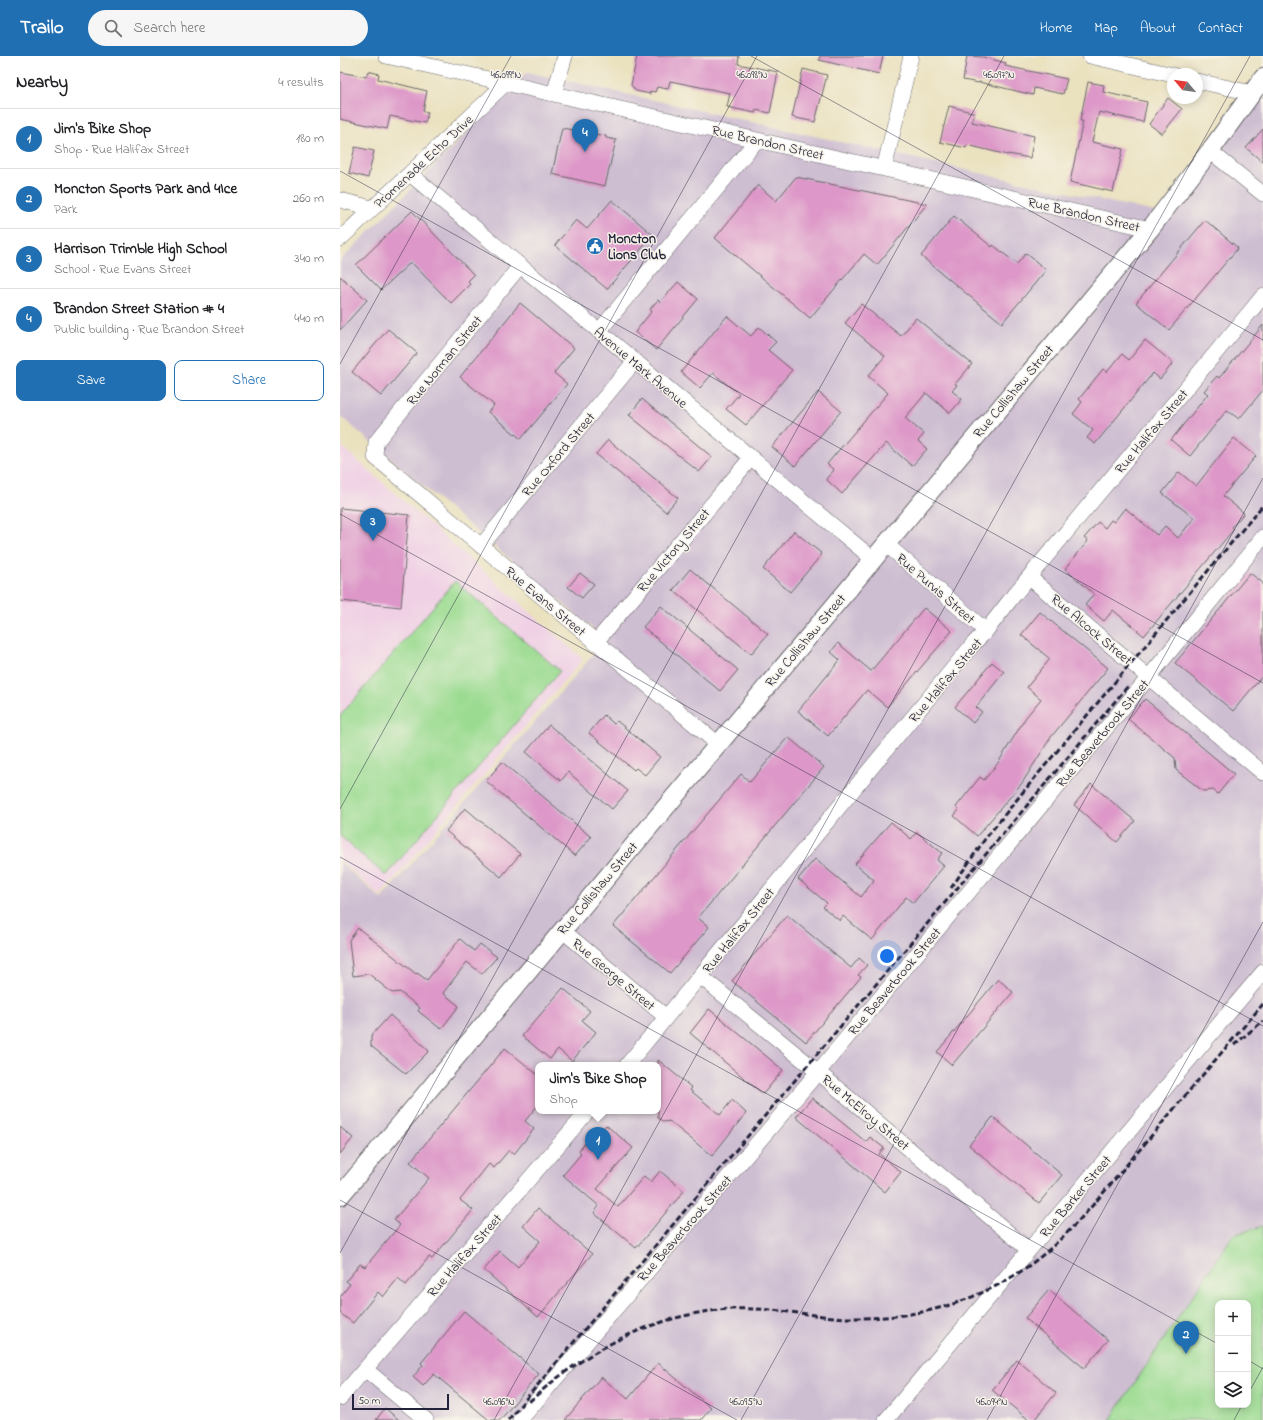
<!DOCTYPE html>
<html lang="en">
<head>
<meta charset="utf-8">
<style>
	:root { --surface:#fff; --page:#f6f6f6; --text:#202124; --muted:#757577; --line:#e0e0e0; --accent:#1f6fb2 }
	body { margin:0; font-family:"Indie Flower",sans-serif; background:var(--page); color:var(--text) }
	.controls { position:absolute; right:12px; bottom:12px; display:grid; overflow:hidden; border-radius:8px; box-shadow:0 2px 10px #0003 }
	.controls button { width:36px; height:36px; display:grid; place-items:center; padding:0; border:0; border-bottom:1px solid var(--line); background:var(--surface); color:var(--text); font:20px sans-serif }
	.compass { position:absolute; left:827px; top:12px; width:36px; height:36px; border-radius:50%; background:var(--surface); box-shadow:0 2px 10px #0003; rotate:299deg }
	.scale { position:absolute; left:12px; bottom:10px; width:97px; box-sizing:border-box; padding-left:4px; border:2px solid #22223b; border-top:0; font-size:11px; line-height:14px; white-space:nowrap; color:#22223b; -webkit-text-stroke:3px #f7f3e8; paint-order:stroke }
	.you { position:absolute; left:547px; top:900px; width:14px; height:14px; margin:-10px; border:3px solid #fff; border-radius:50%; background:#1a73e8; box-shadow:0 0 0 6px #1a73e833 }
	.badge { display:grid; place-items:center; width:26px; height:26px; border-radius:50%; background:var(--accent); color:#fff; font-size:13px; font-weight:700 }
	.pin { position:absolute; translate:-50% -33px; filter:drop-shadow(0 1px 2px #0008) }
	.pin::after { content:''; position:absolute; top:21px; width:14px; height:12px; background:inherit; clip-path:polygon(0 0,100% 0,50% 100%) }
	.popup { position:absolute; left:195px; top:1006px; width:126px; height:52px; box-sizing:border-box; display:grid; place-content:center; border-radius:8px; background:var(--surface); filter:drop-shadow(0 1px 3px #0005); font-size:13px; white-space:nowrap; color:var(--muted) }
	.popup b { font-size:15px; color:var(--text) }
	.popup::after { content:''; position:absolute; left:50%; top:100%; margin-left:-8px; border:8px solid transparent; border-top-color:var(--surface) }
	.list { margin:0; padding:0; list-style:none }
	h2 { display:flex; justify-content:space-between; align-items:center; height:52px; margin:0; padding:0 16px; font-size:17px }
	h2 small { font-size:13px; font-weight:400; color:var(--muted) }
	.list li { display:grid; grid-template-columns:26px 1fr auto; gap:12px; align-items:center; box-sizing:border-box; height:60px; padding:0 16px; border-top:1px solid var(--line) }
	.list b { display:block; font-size:15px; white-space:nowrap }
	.list p { margin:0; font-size:13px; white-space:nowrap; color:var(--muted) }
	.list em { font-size:13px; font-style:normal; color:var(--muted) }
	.actions { display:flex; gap:8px; padding:12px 16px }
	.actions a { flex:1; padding:9px 0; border:1px solid var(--accent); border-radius:8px; text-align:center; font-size:14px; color:var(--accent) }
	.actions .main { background:var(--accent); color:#fff }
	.icon { flex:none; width:22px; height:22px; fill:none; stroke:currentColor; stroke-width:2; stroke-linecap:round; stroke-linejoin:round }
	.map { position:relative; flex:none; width:923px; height:1364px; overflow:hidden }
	header { display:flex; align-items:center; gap:24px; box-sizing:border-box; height:56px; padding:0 20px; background:var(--accent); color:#fff }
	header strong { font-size:19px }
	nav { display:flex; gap:22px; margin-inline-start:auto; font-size:14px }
	.search { width:280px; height:36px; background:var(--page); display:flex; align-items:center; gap:10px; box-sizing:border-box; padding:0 14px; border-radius:22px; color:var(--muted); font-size:15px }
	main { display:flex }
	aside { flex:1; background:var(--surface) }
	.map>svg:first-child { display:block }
</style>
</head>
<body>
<header>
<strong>Trailo</strong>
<div class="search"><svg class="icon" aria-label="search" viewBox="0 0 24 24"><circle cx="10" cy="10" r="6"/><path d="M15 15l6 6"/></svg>Search here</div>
<nav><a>Home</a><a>Map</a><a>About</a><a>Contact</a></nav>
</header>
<main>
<aside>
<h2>Nearby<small>4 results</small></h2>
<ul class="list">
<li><span class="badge">1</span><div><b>Jim's Bike Shop</b><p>Shop · Rue Halifax Street</p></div><em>180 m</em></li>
<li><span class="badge">2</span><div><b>Moncton Sports Park and 4Ice</b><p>Park</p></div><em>260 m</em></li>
<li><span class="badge">3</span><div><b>Harrison Trimble High School</b><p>School · Rue Evans Street</p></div><em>340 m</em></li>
<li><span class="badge">4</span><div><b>Brandon Street Station # 4</b><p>Public building · Rue Brandon Street</p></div><em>440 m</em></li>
</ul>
<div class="actions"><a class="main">Save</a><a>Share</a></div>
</aside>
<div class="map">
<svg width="923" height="1364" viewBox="0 0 923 1364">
	<rect width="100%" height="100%" fill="#f7f3e8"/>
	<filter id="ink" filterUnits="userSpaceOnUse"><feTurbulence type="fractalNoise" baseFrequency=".025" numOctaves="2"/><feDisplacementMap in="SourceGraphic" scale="8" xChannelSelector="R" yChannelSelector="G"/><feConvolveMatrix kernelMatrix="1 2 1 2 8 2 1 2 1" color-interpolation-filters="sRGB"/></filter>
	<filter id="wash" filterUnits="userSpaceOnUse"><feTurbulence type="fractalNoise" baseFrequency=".012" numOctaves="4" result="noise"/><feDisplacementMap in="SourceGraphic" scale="16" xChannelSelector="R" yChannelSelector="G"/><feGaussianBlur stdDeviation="0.9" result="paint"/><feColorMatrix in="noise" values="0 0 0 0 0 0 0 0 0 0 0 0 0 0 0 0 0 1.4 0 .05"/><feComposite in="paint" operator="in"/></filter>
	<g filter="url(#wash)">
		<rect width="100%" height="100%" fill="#eae1be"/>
		<path fill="#f0d0e5" d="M0 389 243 603 40 840 0 804Z"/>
		<path fill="#cebed2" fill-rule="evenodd" d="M187 16 833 160 923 36V1170L893 1179 770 1364H0V806L41 843 266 584 0 360V205ZM198 1009H318V1055H198Z"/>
		<path fill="#9bdb91" stroke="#5e7e66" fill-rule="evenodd" d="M115 525 220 615 46 820 0 780V660Z
			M923 1170V1364H770L893 1179ZM878 1247H908V1349H878Z"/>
		<g id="blocks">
			<path fill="#dd97c8" d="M297 0H399L398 8 438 16 430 57 416 54 415 57 387 51 390 37 330 25 328 33 317 31 315 36 310 35V38L296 35 291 29Z
				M480 0H543L539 18 479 4Z
				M627 0 643 1 666 7 665 10 727 23 723 38 694 32 693 39 639 26V27L623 24Z
				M463 13 487 19 475 66 452 61Z
				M28 15 39 18 38 23 87 35 83 55 88 56 85 67 50 60 47 73 0 63V16L26 21Z
				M748 26 764 29 763 36 807 46 803 66 759 56 752 86 783 93 773 136 730 126 743 65H740Z
				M828 42 842 53 822 78 809 68Z
				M609 50 635 57 632 66 694 80 690 102 668 98V99L627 89 626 92 600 86Z
				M222 72 266 80V82L276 84 265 130 212 118Z
				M923 73V106L906 92Z
				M15 91 34 95 28 122 9 117Z
				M456 121 587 148 537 209 524 198 470 262 375 182 418 129 436 145Z
				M272 144 313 179 267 233 215 189 236 164 247 173Z
				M72 155 134 219 128 225 130 228 111 247 71 206 41 234 16 209Z
				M614 160 652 191 653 189 677 208 686 197 706 214 662 267 581 200Z
				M865 164 898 192 829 274 796 247Z
				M0 220 27 244 0 274Z
				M338 226 358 243 316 294 295 276 312 255 310 253 318 244 320 246Z
				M180 247 234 292 214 317 227 328 181 383 148 356 154 349 120 321Z
				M521 248 561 280 576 262 632 308 615 328 617 329 612 335 622 343 610 357 586 337 565 362 584 378 578 385 587 393 572 410 546 387 502 438 486 423 494 414 487 408 548 337 528 320 545 300 505 267Z
				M387 260 411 280 419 271 436 286 428 294 452 314 406 369 386 353 399 338 373 317 360 332 341 316Z
				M923 269V334L899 363 887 354 850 400 831 384 868 338 864 335 877 320 879 322Z
				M48 273 77 297 41 340 12 316Z
				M805 284 833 307 820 323 813 317 755 388 747 382 753 374 733 358 742 346 739 343 763 313 767 316 782 298 789 304Z
				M478 336 501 355 455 410 432 391Z
				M302 343 372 401 359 416 289 359Z
				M894 382 916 400 883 440 904 457 892 471 894 473 804 580 773 554 764 565 745 549 754 538 725 513 748 485 744 482 758 466 765 472 771 464 774 466 785 452 817 479 825 470 838 482 854 462 822 437 839 416 856 430Z
				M268 384 338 442 326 456 256 398Z
				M0 452 69 459 61 551 0 545Z
				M454 475 482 498 450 536 423 513Z
				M350 513 428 578 411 598 333 534Z
				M240 517 254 528 242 542 228 531Z
				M910 517 923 527V619L893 655 835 607Z
				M321 550 398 614 380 635 303 571Z
				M584 552 612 575 547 651 527 634 488 680 458 655 500 604 491 596 498 587 531 615Z
				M700 556 768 612 711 681 682 727 637 780 614 760 619 754 616 751 640 721 644 724 658 707 686 661 701 643 687 631 710 603 681 579Z
				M652 606 664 616 636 651 642 656 633 667 615 651Z
				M805 643 894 718 878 738 873 734 863 735 836 714 835 702 788 663Z
				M264 659 274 668 277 665 320 701 305 719 296 712 294 714 249 677Z
				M209 669 288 735 272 753 228 716 221 725 186 696Z
				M448 681 484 711 358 862 369 871 330 917 273 870 401 718 410 726Z
				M162 706 251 781 235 800 146 725Z
				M751 728 795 765 777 786 734 749Z
				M125 752 180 798 161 821 106 775Z
				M551 766 571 783 577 776 602 797 597 804 604 810 573 847 566 841 532 884 503 860 500 865 483 851 487 847 458 823 475 803 521 841 534 824 515 808Z
				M447 859 511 912 519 902 527 909 518 919 521 921 466 986 392 925Z
				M18 872 76 918 77 917 87 924 120 883 134 895 140 888 157 901 142 918 127 906 103 937 119 950 101 973 78 955 80 952 60 936 52 937 29 918 13 920 9 884Z
				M658 923 673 936 612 1009 597 996Z
				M223 932 250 955 242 964 256 976 232 1005 218 993 210 1003 182 980Z
				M369 953 443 1014 423 1038 350 977Z
				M50 959 89 995 66 1018 31 990V980Z
				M165 992 198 1019V1049L185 1065 194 1073 174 1098 169 1094 154 1112 149 1108 120 1144 133 1154 92 1203 89 1201 66 1229 58 1222 43 1241 38 1236 13 1267 0 1257V1241L10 1228 6 1225 20 1208 25 1211 60 1169 54 1164 89 1122 70 1106Z
				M318 1004 352 1032 350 1034 380 1059 392 1044 406 1057 372 1100 329 1065 324 1066 318 1062Z
				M472 1042 526 1086 530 1081 544 1092 539 1098 561 1116 545 1136 456 1061Z
				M653 1061 722 1119 699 1147 629 1089Z
				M266 1069 293 1092 257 1133 278 1151 304 1120 311 1126 320 1115 344 1135 296 1192 254 1157 259 1150 223 1119 241 1098 239 1095 245 1087 248 1090Z
				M0 1071 13 1082 0 1098Z
				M198 1152 252 1198 198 1261 144 1214 160 1195 178 1211 200 1185 183 1170Z
				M709 1234 768 1284 744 1312 685 1262Z
				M124 1255 199 1318 160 1364H149L94 1318 83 1330 73 1321 83 1309 81 1307Z
				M677 1304 716 1337 694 1364H689L652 1334Z
				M318 1307 371 1352 361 1364H225L261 1321 288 1343Z
				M45 1352 59 1364H36Z"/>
		</g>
	</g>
	<g filter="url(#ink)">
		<use href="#blocks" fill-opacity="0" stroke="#686569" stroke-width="1"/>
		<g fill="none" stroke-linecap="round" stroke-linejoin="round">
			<defs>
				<path id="minor" d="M46 0 810 173
					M750 0 833 19
					M857 25 912 37
					M214 38 225 0
					M870 95 923 138
					M544 113 571 0
					M70 118 533 503
					M0 144 32 152
					M0 183 166 27
					M180 210 36 386 35 401 378 688
					M259 275 417 84
					M546 488 646 575
					M141 490 295 305
					M690 522 923 717
					M255 587 411 402
					M222 874 326 961
					M360 920 478 1016 689 1194
					M287 1009 633 588 646 575 674 539 923 240
					M25 1313 86 1364
					M0 1342 248 1055
					M180 1364 478 1016 809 621 923 481
					M546 1364 923 916"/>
				<path id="tertiary" d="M0 1140 810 173 870 95 923 22"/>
			</defs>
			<use href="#minor" stroke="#686569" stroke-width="16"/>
			<use href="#tertiary" stroke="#686569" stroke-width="20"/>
			<use href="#minor" stroke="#fff" stroke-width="15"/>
			<use href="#tertiary" stroke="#fff" stroke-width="18"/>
			<path stroke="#22223b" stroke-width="3" stroke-dasharray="6 3" stroke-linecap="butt" d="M611 832 645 783 683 736 923 449
				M894 989 923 965
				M189 1346C244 1295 315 1257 392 1253 431 1251 469 1260 507 1262 550 1263 595 1257 634 1240 711 1209 750 1151 802 1091 842 1043 883 995 923 948
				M168 1364 788 630"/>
		</g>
	</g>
	<path fill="none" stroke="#22223b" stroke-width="1" stroke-opacity="0.45" d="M411 0 923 284M0 115 923 627M0 308 171 0M0 458 923 970M0 753 417 0M0 801 878 1288M0 1144 397 1364M0 1197 664 0M908 1304 923 1313M908 1338 923 1311M154 1364 910 0M401 1364 923 422M647 1364 923 866M894 1364 902 1349"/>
	<defs>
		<symbol id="civic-disc" viewBox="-11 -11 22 22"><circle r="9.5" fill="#1f6fb2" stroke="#f7f3e8"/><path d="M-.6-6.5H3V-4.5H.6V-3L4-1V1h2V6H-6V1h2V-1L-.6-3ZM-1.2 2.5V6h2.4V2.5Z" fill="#fff"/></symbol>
	</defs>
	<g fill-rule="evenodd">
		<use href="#civic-disc" x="245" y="180" width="20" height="20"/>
	</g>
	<g text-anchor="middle" stroke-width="3" stroke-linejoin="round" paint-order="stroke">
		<g font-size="14" fill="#22223b" stroke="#f7f3e8">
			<text transform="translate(428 86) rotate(13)" y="5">Rue Brandon Street</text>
			<text transform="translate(83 105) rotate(-43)" y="5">Promenade Echo Drive</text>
			<text transform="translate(744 158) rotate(13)" y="5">Rue Brandon Street</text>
			<text transform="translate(104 304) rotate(-51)" y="5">Rue Norman Street</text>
			<text transform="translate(301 311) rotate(40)" y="5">Avenue Mark Avenue</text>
			<text transform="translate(673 335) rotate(-50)" y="5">Rue Collishaw Street</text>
			<text transform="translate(811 375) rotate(-50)" y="5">Rue Halifax Street</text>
			<text transform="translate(218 398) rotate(-50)" y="5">Rue Oxford Street</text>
			<text transform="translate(333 494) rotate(-50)" y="5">Rue Victory Street</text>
			<text transform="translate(596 532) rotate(41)" y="5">Rue Purvis Street</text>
			<text transform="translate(206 545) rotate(40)" y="5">Rue Evans Street</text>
			<text transform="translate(752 573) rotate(40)" y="5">Rue Alcock Street</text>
			<text transform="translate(465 584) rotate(-50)" y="5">Rue Collishaw Street</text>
			<text transform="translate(605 624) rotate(-50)" y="5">Rue Halifax Street</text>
			<text transform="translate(762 677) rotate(-50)" y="5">Rue Beaverbrook Street</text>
			<text transform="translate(257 832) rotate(-50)" y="5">Rue Collishaw Street</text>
			<text transform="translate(398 874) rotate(-51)" y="5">Rue Halifax Street</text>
			<text transform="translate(274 918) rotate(40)" y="5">Rue George Street</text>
			<text transform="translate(554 925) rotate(-50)" y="5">Rue Beaverbrook Street</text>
			<text transform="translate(526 1056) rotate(40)" y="5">Rue McElroy Street</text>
			<text transform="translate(735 1140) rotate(-50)" y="5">Rue Barker Street</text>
			<text transform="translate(344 1172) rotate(-49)" y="5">Rue Beaverbrook Street</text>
			<text transform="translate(124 1199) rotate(-49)" y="5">Rue Halifax Street</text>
		</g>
		<g font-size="14" font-weight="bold" fill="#22223b" stroke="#f7f3e8" text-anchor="start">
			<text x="268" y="187">Moncton<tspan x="268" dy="16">Lions Club</tspan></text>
		</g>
	</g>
	<g font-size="10" text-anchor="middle" fill="#22223b" stroke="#f7f3e8" stroke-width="3" stroke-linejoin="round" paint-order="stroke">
		<text x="166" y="22">46.099°N</text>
		<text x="412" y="22">46.098°N</text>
		<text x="659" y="22">46.097°N</text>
		<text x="159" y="1349">46.096°N</text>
		<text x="406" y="1349">46.095°N</text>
		<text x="652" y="1349">46.094°N</text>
	</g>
</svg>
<div class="controls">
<button>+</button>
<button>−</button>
<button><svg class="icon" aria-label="layers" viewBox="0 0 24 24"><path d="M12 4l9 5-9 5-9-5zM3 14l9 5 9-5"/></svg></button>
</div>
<svg class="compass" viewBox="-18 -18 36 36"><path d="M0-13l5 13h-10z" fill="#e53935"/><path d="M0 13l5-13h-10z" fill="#757577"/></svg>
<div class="scale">50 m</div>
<div class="you"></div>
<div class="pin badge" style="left:258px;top:1104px">1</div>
<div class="popup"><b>Jim's Bike Shop</b>Shop</div>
<div class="pin badge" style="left:846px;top:1298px">2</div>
<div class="pin badge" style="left:33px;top:485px">3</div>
<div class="pin badge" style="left:245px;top:96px">4</div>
</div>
</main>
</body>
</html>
